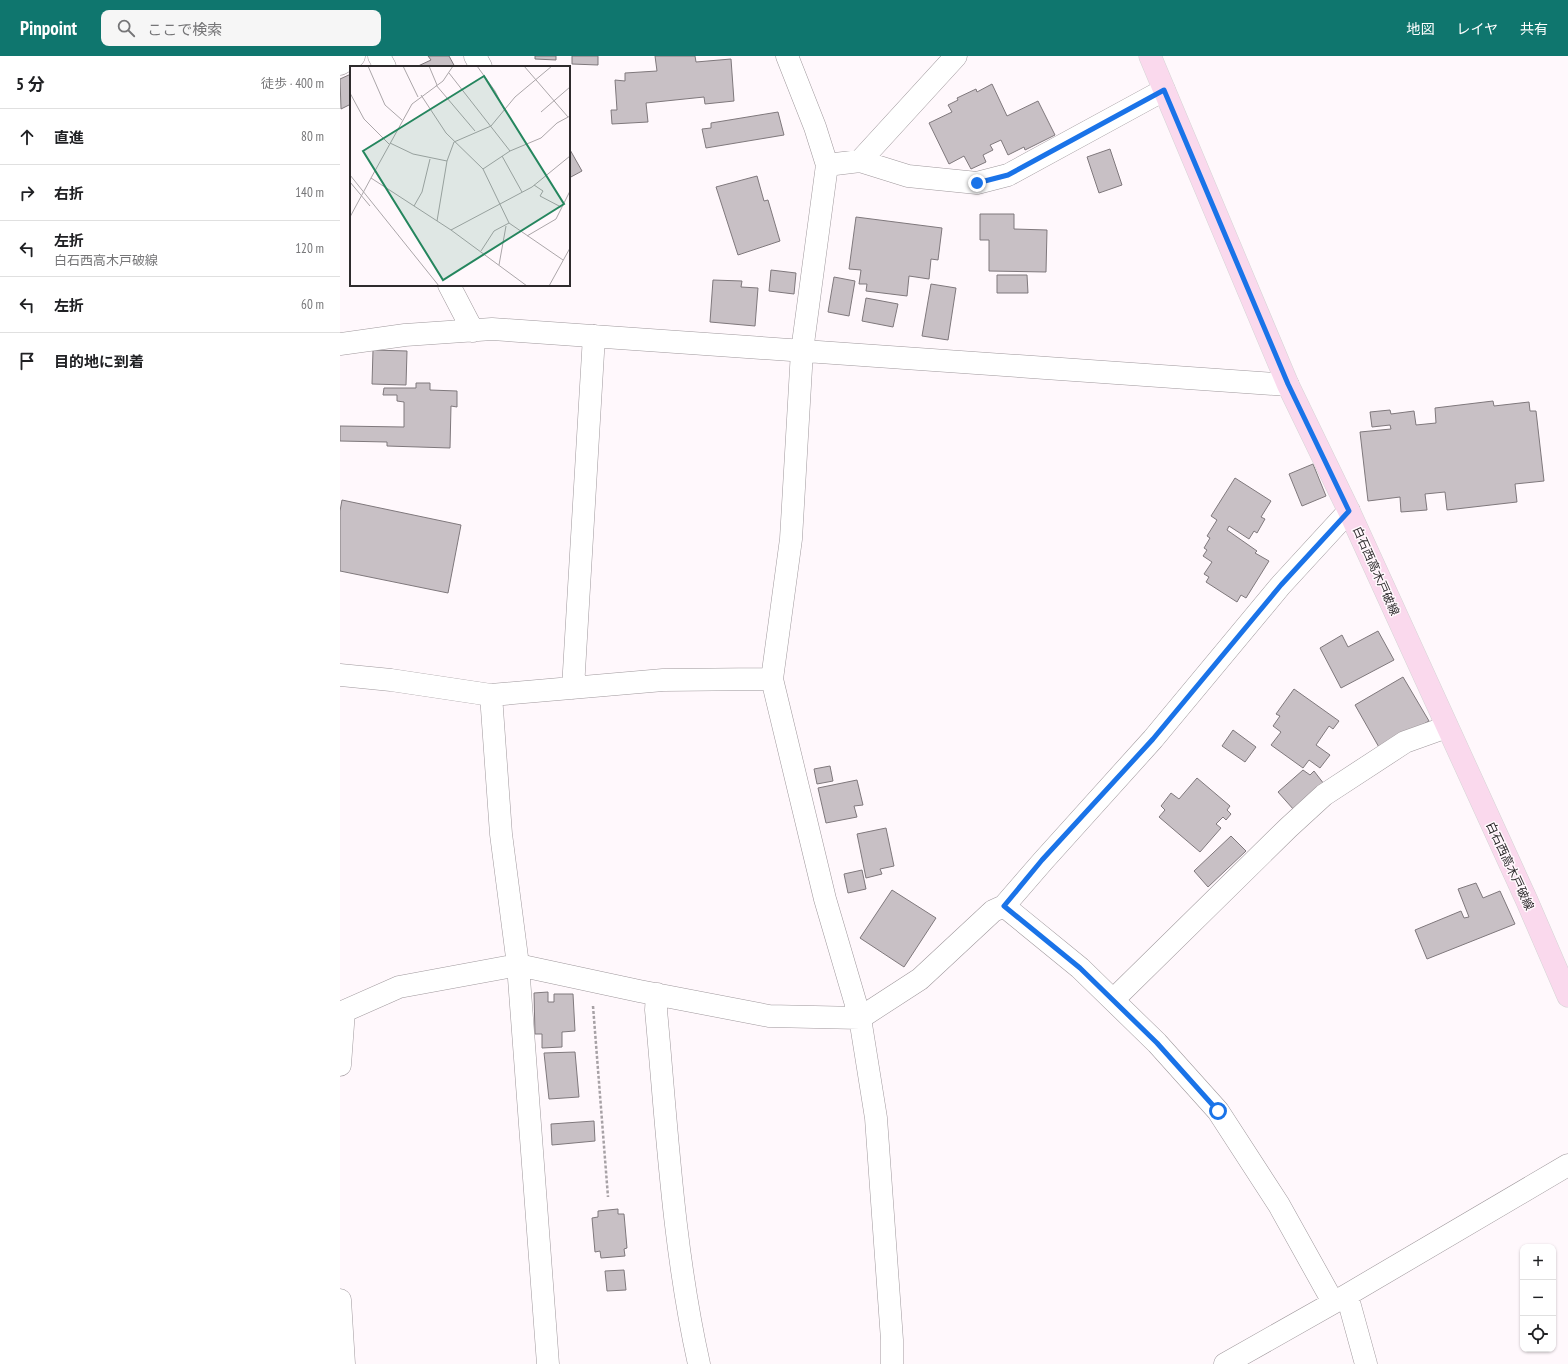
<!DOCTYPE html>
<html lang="ja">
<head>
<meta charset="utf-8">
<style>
	:root { --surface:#fff; --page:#f6f6f6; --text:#202124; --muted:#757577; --line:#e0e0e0; --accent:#0f766e }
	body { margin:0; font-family:"PT Sans Narrow","Noto Sans JP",sans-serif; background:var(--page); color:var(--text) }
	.controls { position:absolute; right:12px; bottom:12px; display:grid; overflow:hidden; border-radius:8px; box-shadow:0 1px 3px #0004 }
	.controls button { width:36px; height:36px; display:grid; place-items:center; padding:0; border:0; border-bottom:1px solid var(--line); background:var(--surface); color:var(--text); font:20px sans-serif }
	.stop { position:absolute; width:12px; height:12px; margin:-9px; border:3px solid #1a73e8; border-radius:50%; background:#fff }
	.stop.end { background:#1a73e8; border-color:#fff; box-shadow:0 1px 4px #0008 }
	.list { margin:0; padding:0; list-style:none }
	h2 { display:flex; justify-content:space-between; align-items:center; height:52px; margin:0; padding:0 16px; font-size:17px }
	h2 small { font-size:13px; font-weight:400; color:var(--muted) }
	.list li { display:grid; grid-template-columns:26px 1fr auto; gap:12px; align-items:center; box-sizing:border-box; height:56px; padding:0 16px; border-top:1px solid var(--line) }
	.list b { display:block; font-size:15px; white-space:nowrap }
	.list p { margin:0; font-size:13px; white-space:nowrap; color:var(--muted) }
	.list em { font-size:13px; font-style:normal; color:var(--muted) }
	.icon { flex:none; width:22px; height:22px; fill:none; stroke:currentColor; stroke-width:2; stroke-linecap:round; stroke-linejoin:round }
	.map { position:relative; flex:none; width:1228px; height:1308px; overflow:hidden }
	header { display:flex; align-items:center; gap:24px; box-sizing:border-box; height:56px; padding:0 20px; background:var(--accent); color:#fff }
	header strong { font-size:19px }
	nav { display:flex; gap:22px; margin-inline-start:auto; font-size:14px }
	.search { width:280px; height:36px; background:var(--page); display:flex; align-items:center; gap:10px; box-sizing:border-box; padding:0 14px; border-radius:8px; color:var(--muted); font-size:15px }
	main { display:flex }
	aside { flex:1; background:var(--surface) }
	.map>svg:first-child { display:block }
</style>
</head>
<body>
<header>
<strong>Pinpoint</strong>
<div class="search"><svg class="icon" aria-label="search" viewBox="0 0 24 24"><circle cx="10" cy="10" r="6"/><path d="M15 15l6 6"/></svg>ここで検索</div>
<nav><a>地図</a><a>レイヤ</a><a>共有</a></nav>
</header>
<main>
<aside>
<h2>5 分<small>徒歩 · 400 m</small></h2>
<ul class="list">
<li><svg class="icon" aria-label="ahead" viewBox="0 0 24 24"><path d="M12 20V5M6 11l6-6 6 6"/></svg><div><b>直進</b></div><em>80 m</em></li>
<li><svg class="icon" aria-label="right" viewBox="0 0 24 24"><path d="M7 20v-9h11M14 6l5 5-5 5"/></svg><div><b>右折</b></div><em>140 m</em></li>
<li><svg class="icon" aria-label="left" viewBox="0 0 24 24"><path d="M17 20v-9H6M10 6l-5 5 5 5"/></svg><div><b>左折</b><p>白石西高木戸破線</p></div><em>120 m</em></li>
<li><svg class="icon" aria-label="left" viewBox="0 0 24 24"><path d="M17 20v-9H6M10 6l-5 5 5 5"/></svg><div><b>左折</b></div><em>60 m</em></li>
<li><svg class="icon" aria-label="arrive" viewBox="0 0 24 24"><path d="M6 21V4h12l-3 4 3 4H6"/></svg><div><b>目的地に到着</b></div></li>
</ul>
</aside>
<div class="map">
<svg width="1228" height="1308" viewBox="0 0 1228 1308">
	<rect width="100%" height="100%" fill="#fff8fc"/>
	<path fill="#c8c0c5" stroke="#7f787c" d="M88 0H109L115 11H76L91 4Z
		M195 0H216V4L195 3Z
		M232 0H258V9L232 8Z
		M315 0H355L356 6 391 3 394 45 365 48 364 41 306 47 308 66 272 68 271 54H277L275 24 285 25V17L317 15Z
		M11 18V48L1 53 0 23Z
		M652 28 667 60 698 45 715 79 685 94 684 91 668 99 661 84 650 89 653 94 643 99 646 106 631 113 624 100 609 108 589 67 612 56 608 49 618 44 617 42 636 33 637 36Z
		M438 56 444 79 366 92 362 73 371 72V67Z
		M229 92 242 115 229 122Z
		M770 93 782 129 759 137 747 101Z
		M417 120 424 145 428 144 440 185 398 199 376 131Z
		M640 158H674V173L707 174 706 216 649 215V184H640Z
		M516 161 602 172 598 204 591 203 589 223 569 220 567 240 526 235 527 228H519L521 214 509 213Z
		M431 214 456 217 454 238 429 235Z
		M657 219H687L688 237H657Z
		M494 221 515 225 509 260 488 256Z
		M373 224 402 225 401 231 418 232 415 270 370 266Z
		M591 228 616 232 608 284 582 280Z
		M526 242 558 248 553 271 522 265Z
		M33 294 67 295 66 329 32 328Z
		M76 327H90V334L117 335V351L111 350 110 392 47 390V386L0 385V370L64 371V346L57 345V339H43L44 332H76Z
		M1153 345 1154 350 1189 346 1190 355H1196L1204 425 1175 428 1177 446 1107 454 1105 436 1085 438 1087 454 1061 456 1060 441 1028 445 1020 376 1051 373 1050 369 1032 371 1030 356 1050 354 1051 358 1074 355 1076 369 1096 367 1095 352Z
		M973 408 986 440 962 450 949 418Z
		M895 422 931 445 921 461 925 463 917 477 914 475 909 483 889 470 887 474 917 495 915 497 929 505 906 542 901 539 897 546 866 526 869 521 864 518 872 506 863 500 867 494 864 492 870 482 867 480 877 464 871 460Z
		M2 444 121 469 108 537 0 515V455Z
		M1038 575 1054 604 1001 632 980 592 1002 579 1008 591Z
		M1063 621 1089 665 1040 693 1015 649Z
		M954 633 999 665 993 673 989 670 976 689 990 699 980 712 969 704 963 712 931 689 941 676 933 670 940 660 936 658Z
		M893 674 916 691 905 706 882 690Z
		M490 710 493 725 477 728 474 713Z
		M963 714 970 719 974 715 984 728 954 754 938 736Z
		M857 722 890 750 887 754 891 758 886 764 883 761 876 768 881 772 860 796 819 761 825 754 821 750 831 737 839 743Z
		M517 724 523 749 514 750 517 761 486 767 478 732Z
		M546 772 554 810 540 813 542 818 526 822 517 778Z
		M891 780 906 795 868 831 854 815Z
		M522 814 526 833 508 837 504 818Z
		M1136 827 1143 842 1160 835 1175 868 1087 903 1075 874 1121 855 1124 862 1129 861 1118 833Z
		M552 834 596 862 564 911 520 882Z
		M208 936V946H214V938H233L235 975 222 976V991L202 992V978H195L194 937Z
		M235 996 239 1041 209 1043 204 997Z
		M254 1065 255 1085 212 1089 211 1068Z
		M278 1153V1158H284L287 1192 284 1193 285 1200 261 1202 260 1195 255 1196 252 1162 258 1161V1155Z
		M284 1214 286 1234 267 1235 265 1215Z"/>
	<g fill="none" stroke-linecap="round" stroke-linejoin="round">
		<defs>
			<path id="minor" d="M39 0 45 11
				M135 0 141 11
				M447 0 475 71 487 109 462 295 451 483 432 623 485 843 520 962 536 1062 552 1284V1308
				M0 8 14 0
				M520 105 616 0
				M487 109 520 105 568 120 637 127 668 119 824 34
				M109 229 133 275
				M0 288 65 279 152 273 948 329
				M0 619 51 624 151 639 323 624 432 623
				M233 632 254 280
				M151 639 161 778 178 909 208 1308
				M664 850 740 912 817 987 878 1055 939 1149 993 1246
				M317 938 316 954C327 1072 333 1192 359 1308
				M773 944 948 772 984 739 1065 686 1107 671
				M0 957 59 931 178 909 299 935 429 960 520 962 580 923 653 855 664 850 703 805 813 683 941 529 1009 455
				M0 1009 4 955
				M1007 1239 1026 1308
				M0 1244 4 1308
				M885 1308 1007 1239 1228 1109"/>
			<path id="major" d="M810 0 948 329 1009 455 1187 845 1228 940"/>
		</defs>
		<use href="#minor" stroke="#9f989c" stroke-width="23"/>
		<use href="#major" stroke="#d5d5d5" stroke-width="23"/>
		<path stroke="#a7a1a5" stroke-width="2.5" stroke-dasharray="3 2" stroke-linecap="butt" d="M253 950 268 1141"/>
		<use href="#minor" stroke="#fff" stroke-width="22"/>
		<use href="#major" stroke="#fad9ed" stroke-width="22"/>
	</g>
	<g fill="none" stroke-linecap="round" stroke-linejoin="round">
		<path stroke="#1a73e8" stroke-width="5" d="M637 127 668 119 824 34 948 328 1009 455 941 529 813 683 702 804 664 850 740 912 817 987 878 1055"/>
	</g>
	<g text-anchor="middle" stroke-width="3" stroke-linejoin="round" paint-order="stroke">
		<g font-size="12" fill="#2e2b2d" stroke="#fff8fc">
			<text transform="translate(1036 515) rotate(66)" y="4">白石西高木戸破線</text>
			<text transform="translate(1170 810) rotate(65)" y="4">白石西高木戸破線</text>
		</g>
	</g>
	<g transform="translate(10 10)">
		<rect width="220" height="220" fill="#fff8fc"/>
		<path fill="none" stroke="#aba6a9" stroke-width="1" d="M18 0 35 39 52 54M53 0 68 31M79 0 87 19M127 0 145 25 155 45M174 0 218 51M99 7 160 85M86 19 125 65M0 27 14 53 39 78M71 29 96 67 133 103 159 157 213 194M191 46 220 21M40 77 63 88 97 95M152 90 172 126M133 103 160 85 191 72 207 57 220 50M0 109 89 220M21 112 62 38 93 15 103 0M0 116 20 140M184 119 193 125 190 130 211 141M64 140 72 126 80 93M0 151 21 112 101 164 177 220M87 155 97 95 104 76 141 60 165 31 202 0M101 164 182 121 220 90M177 170 206 153 220 125M131 185 144 165 159 157M149 199 156 160M199 220 220 182"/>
		<path fill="#25865e" fill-opacity="0.15" stroke="#25865e" stroke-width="2" d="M134 10 214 138 93 214 13 85Z"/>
		<rect width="220" height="220" fill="none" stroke="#2e2b2d" stroke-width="2"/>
	</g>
</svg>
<div class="controls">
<button>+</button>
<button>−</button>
<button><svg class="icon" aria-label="locate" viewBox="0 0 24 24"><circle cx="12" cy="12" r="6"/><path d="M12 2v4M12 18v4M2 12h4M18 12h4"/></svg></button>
</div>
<div class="stop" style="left:878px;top:1055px"></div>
<div class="stop end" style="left:637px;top:127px"></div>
</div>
</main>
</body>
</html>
